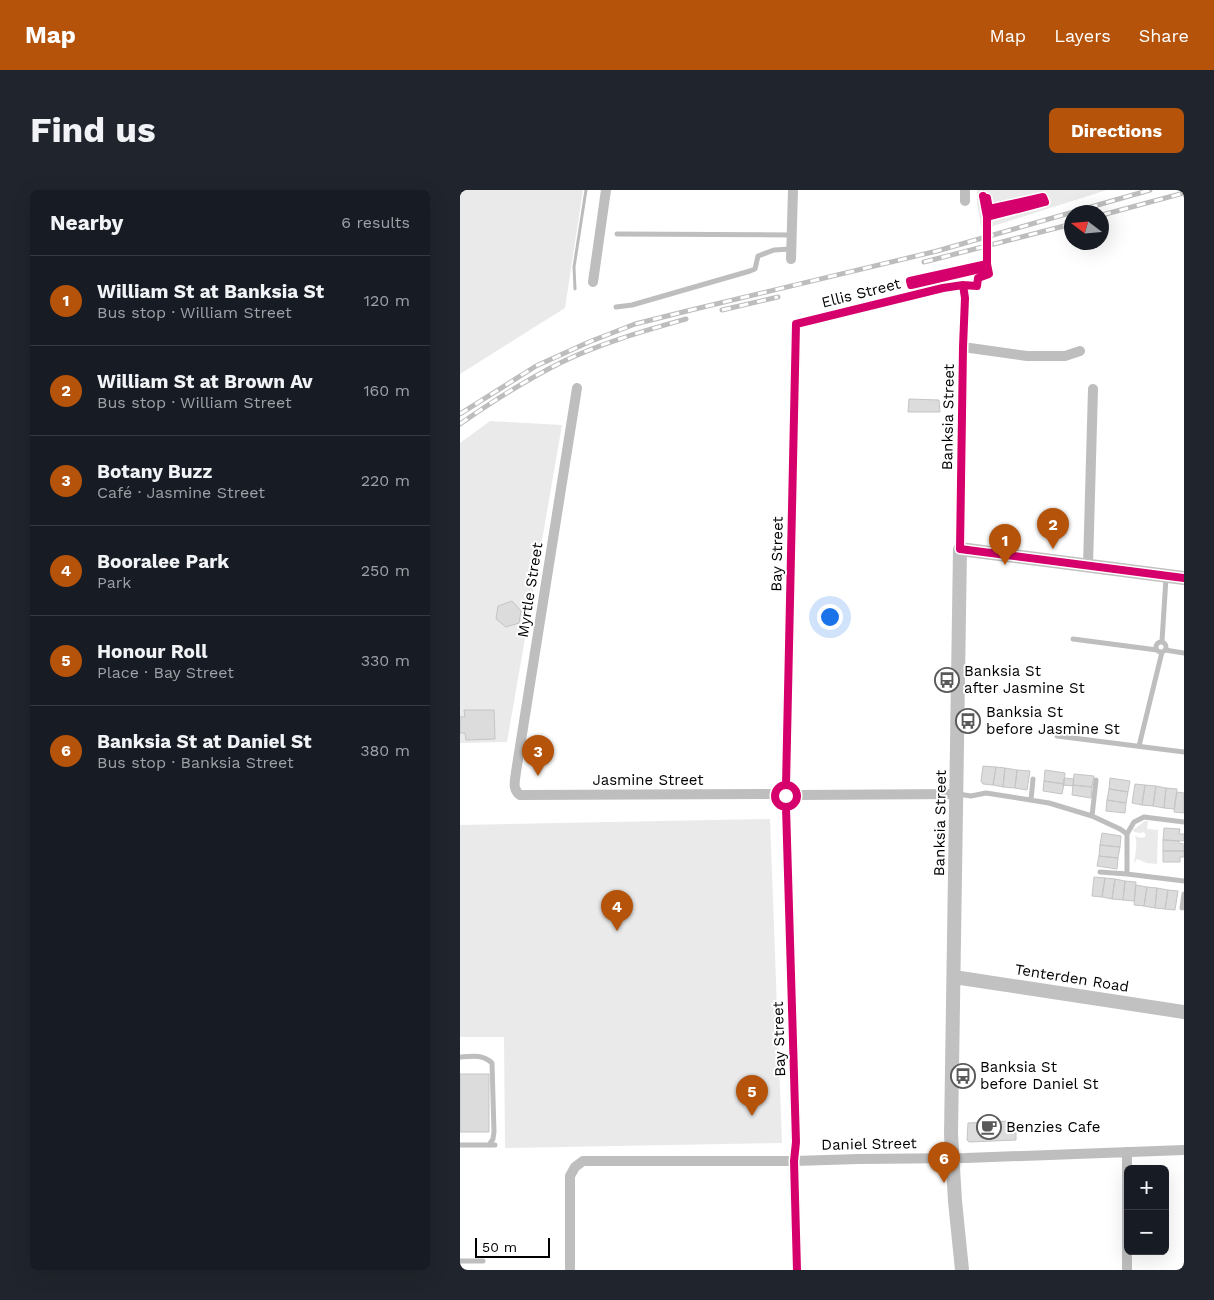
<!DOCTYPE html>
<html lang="en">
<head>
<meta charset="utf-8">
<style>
	:root { --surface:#171b24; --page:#20242c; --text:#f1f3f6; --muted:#9ea1a6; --line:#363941; --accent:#b45309 }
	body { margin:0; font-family:"Work Sans",sans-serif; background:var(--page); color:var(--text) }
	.controls { position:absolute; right:15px; bottom:15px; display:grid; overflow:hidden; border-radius:8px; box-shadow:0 5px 20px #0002 }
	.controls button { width:45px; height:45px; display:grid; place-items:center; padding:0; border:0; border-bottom:1px solid var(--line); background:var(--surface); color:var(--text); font:25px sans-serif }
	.compass { position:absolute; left:604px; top:15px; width:45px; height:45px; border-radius:50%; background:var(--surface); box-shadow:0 5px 20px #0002; rotate:286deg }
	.scale { position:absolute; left:15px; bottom:12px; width:75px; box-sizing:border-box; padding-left:5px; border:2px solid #000; border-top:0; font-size:14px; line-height:18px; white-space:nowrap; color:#000; -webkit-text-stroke:4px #fff; paint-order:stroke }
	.you { position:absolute; left:369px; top:426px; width:18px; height:18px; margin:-12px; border:4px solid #fff; border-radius:50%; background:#1a73e8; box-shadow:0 0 0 8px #1a73e833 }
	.badge { display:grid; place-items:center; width:32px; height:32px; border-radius:50%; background:var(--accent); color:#fff; font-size:16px; font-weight:700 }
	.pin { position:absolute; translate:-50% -41px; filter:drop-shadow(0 1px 2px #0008) }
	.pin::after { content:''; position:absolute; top:26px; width:18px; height:15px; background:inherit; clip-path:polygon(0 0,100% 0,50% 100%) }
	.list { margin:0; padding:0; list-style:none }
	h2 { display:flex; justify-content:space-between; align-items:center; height:65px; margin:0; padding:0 20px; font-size:21px }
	h2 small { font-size:16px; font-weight:400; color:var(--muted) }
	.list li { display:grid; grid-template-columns:32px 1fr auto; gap:15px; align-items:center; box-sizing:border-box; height:90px; padding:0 20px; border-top:1px solid var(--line) }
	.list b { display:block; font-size:19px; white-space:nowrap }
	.list p { margin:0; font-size:16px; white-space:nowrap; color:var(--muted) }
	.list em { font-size:16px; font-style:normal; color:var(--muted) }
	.map { position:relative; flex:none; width:724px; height:1080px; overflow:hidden; border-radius:8px }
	header { display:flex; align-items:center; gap:30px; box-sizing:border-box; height:70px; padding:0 25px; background:var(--accent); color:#fff }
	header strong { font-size:24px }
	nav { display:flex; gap:28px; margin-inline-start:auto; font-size:18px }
	.intro { display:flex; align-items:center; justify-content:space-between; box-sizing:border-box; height:120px; padding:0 30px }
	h1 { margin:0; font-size:35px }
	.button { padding:12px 22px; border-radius:8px; background:var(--accent); color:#fff; font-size:18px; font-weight:700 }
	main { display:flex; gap:30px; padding:0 30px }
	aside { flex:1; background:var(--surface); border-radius:8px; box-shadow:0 5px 20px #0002 }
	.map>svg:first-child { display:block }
</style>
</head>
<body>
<header>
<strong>Map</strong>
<nav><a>Map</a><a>Layers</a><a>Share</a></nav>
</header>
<div class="intro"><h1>Find us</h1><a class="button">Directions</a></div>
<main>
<aside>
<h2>Nearby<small>6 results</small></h2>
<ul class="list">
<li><span class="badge">1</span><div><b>William St at Banksia St</b><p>Bus stop · William Street</p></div><em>120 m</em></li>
<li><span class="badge">2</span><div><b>William St at Brown Av</b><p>Bus stop · William Street</p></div><em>160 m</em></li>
<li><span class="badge">3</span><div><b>Botany Buzz</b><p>Café · Jasmine Street</p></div><em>220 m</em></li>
<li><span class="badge">4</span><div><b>Booralee Park</b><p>Park</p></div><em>250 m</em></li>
<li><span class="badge">5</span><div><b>Honour Roll</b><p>Place · Bay Street</p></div><em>330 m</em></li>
<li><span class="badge">6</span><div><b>Banksia St at Daniel St</b><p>Bus stop · Banksia Street</p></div><em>380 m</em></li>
</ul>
</aside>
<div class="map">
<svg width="724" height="1080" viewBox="0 0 724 1080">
	<rect width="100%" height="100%" fill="#fff"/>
	<path fill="#eaeaea" d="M0 0H123L105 118 0 184Z
		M517 0H647L530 37H521L517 13Z
		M30 231 102 235 47 552 0 553V253Z
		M310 629 322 953 45 958 44 847H0V635Z
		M685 631H688L687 639 698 640 697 674 687 673 677 669 674 674C675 664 678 655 675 646L681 648 685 647 686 644 683 642 680 643 674 642 673 640Z"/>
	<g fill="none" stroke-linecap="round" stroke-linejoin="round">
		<path stroke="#bcbcbc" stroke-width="3" d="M115 99 114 77 126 0"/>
	</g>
	<path fill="#dcdcdc" stroke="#c5c5c5" d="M449 209 479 210 480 222H448Z
		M52 411 61 421 59 433 46 437 36 429 38 416Z
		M4 520H34L35 549 6 550 5 543H0V527H5Z
		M523 576 536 577 533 595 523 594 521 591Z
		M536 577 545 578 543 597 533 595Z
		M545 578 557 580 555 598 543 597Z
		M557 580 570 581 567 600 555 598Z
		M585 580 605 583 604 594 584 591Z
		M614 584 634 586 632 597 613 595Z
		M604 588 614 589 613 596 603 595Z
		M650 588 670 591 668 602 649 599Z
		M584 591 604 594 602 604 583 601Z
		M675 594 685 595 682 615 672 613Z
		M613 595 632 597 631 608 612 605Z
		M685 595 696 596 693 616 682 615Z
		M696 596 706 598 704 618 693 616Z
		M706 598 717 599 714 619 704 618Z
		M649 599 668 602 666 613 647 610Z
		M717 602 724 603V623L714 622Z
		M647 610 666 613 665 623 646 621Z
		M704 638 720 639 719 644H724V651L703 650Z
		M642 643 661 646 660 657 640 655Z
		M703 650 719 651V653L724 654V661H703Z
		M640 655 660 657 658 668 639 666Z
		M703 661H724V667H720V672H703Z
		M639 666 658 668 657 679 637 676Z
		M634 687 645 688 642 707 632 706Z
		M645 688 655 689 652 709 642 707Z
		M655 689 665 691 663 710 652 709Z
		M665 691 676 692 674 711 663 710Z
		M676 695 687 697 684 716 674 715Z
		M687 697 697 698 695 718 684 716Z
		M697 698 708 700 705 719 695 718Z
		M708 700 718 701 715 720 705 719Z
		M0 884H29V942H0Z
		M550 931V941H556V950L509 952 507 950 508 933Z"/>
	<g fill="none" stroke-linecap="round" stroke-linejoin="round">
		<path stroke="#b8b8b8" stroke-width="2" stroke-dasharray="1 2.5" stroke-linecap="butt" d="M523 0 527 27 585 12 583 7 529 19 526 4 523 6
			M492 86 524 78 526 82 516 85 518 88 517 96H512
			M451 95 450 91 527 74 529 84 518 88"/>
		<path stroke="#bebebe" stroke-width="5" d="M157 44 331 45
			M156 117 172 115 290 81 295 79 298 66 314 60 331 59
			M613 449 697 460
			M702 451 706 388
			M696 457a5 5 0 1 1 10 0a5 5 0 1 1-10 0Z
			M705 460 724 463
			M597 546 724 562
			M679 556 702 462
			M498 604 511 606 526 603 589 613 632 626 660 639 667 644
			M571 610 573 589
			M632 626 636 590
			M724 632 684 627 674 632 667 644V684L724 691
			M640 682 667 684
			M722 718 724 704
			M0 867C12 866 23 864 32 873L34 942 33 949 29 955
			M0 955H35
			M0 1071H23"/>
		<path stroke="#bebebe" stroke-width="10" d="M505 11V0
			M331 69 333 0
			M133 92 146 0
			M503 157 567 166H605L620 161
			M117 198 56 582C55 591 52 599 60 605L315 604
			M628 375 633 199
			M315 606a11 11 0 1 1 22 0a11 11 0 1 1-22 0Z
			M326 595 336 134 483 98 503 95 505 108 503 157 500 359
			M337 605 497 604
			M326 617 336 952 334 971 337 1080
			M667 962V1080
			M110 1080V986L115 977 123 971H334L399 969 506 968 724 960"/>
		<path stroke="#c1c1c1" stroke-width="14" d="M494 787 724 822
			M502 1080 495 1011 491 944 500 359 724 388"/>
		<defs>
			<path id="rail" d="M642 25 724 3
				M464 72 612 34
				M262 120 318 107
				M0 224 76 176 129 152 175 134 231 120 477 61 690 0
				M0 234C33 211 66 190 102 172 141 153 184 141 226 129"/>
		</defs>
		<use href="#rail" stroke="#bdbdbd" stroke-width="5"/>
		<use href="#rail" stroke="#fff" stroke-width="3" stroke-dasharray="9" stroke-linecap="butt"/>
		<path stroke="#b8b8b8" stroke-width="2" stroke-dasharray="1 2.5" stroke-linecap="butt" d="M527 74V27"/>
		<defs>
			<path id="cycleway" d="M527 27 585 12 583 7 529 19 527 8
				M525 82H526L524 78 451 95 450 91 527 74
				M503 95 505 108 503 157 500 359 724 388
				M315 606a11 11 0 1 1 22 0a11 11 0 1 1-22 0Z
				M326 595 336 134 483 98 503 95 517 96 518 88 529 84 527 74V27L523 6
				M326 617 336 952 334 971 337 1080"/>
		</defs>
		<use href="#cycleway" stroke="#fff" stroke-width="11"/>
		<use href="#cycleway" stroke="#d6006c" stroke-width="8"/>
	</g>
	<defs>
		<symbol id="bus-ring" viewBox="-11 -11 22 22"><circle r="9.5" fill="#fff" stroke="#595959" stroke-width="1.5"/><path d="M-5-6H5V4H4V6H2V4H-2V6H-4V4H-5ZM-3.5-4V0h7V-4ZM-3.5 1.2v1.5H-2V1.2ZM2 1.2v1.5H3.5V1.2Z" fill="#595959"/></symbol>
		<symbol id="cafe-ring" viewBox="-11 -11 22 22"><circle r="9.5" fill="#fff" stroke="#595959" stroke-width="1.5"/><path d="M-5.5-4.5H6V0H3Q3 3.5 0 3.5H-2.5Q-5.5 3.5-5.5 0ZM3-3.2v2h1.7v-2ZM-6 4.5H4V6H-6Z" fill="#595959"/></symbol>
	</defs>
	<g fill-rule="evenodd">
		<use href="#bus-ring" x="473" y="476" width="28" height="28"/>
		<use href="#bus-ring" x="494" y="517" width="28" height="28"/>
		<use href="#bus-ring" x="489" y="872" width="28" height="28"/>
		<use href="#cafe-ring" x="515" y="923" width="28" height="28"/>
	</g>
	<g text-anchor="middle" stroke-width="4" stroke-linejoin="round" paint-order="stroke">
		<g font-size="15" fill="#000" stroke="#fff">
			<text transform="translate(401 103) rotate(-14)" y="5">Ellis Street</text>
			<text transform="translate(488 227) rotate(-89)" y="5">Banksia Street</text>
			<text transform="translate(317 364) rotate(-89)" y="5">Bay Street</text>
			<text transform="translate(70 400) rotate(-81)" y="5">Myrtle Street</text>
			<text x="188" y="595">Jasmine Street</text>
			<text transform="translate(480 633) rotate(-89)" y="5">Banksia Street</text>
			<text transform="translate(612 788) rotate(9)" y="5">Tenterden Road</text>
			<text transform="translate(319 849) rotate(-92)" y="5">Bay Street</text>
			<text transform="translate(409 954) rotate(-1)" y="5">Daniel Street</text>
		</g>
		<g font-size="15" fill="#000" stroke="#fff" text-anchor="start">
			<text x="504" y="486">Banksia St<tspan x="504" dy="17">after Jasmine St</tspan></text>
			<text x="526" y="527">Banksia St<tspan x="526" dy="17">before Jasmine St</tspan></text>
			<text x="520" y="882">Banksia St<tspan x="520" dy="17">before Daniel St</tspan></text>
			<text x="546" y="942">Benzies Cafe</text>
		</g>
	</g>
</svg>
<div class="controls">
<button>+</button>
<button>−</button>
</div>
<svg class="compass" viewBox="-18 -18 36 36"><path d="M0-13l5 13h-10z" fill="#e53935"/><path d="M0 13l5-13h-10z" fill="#9ea1a6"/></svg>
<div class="scale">50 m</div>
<div class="you"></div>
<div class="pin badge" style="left:545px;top:375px">1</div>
<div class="pin badge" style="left:593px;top:359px">2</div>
<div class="pin badge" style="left:78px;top:586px">3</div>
<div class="pin badge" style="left:157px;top:741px">4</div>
<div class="pin badge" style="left:292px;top:926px">5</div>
<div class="pin badge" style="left:484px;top:993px">6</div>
</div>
</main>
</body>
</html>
